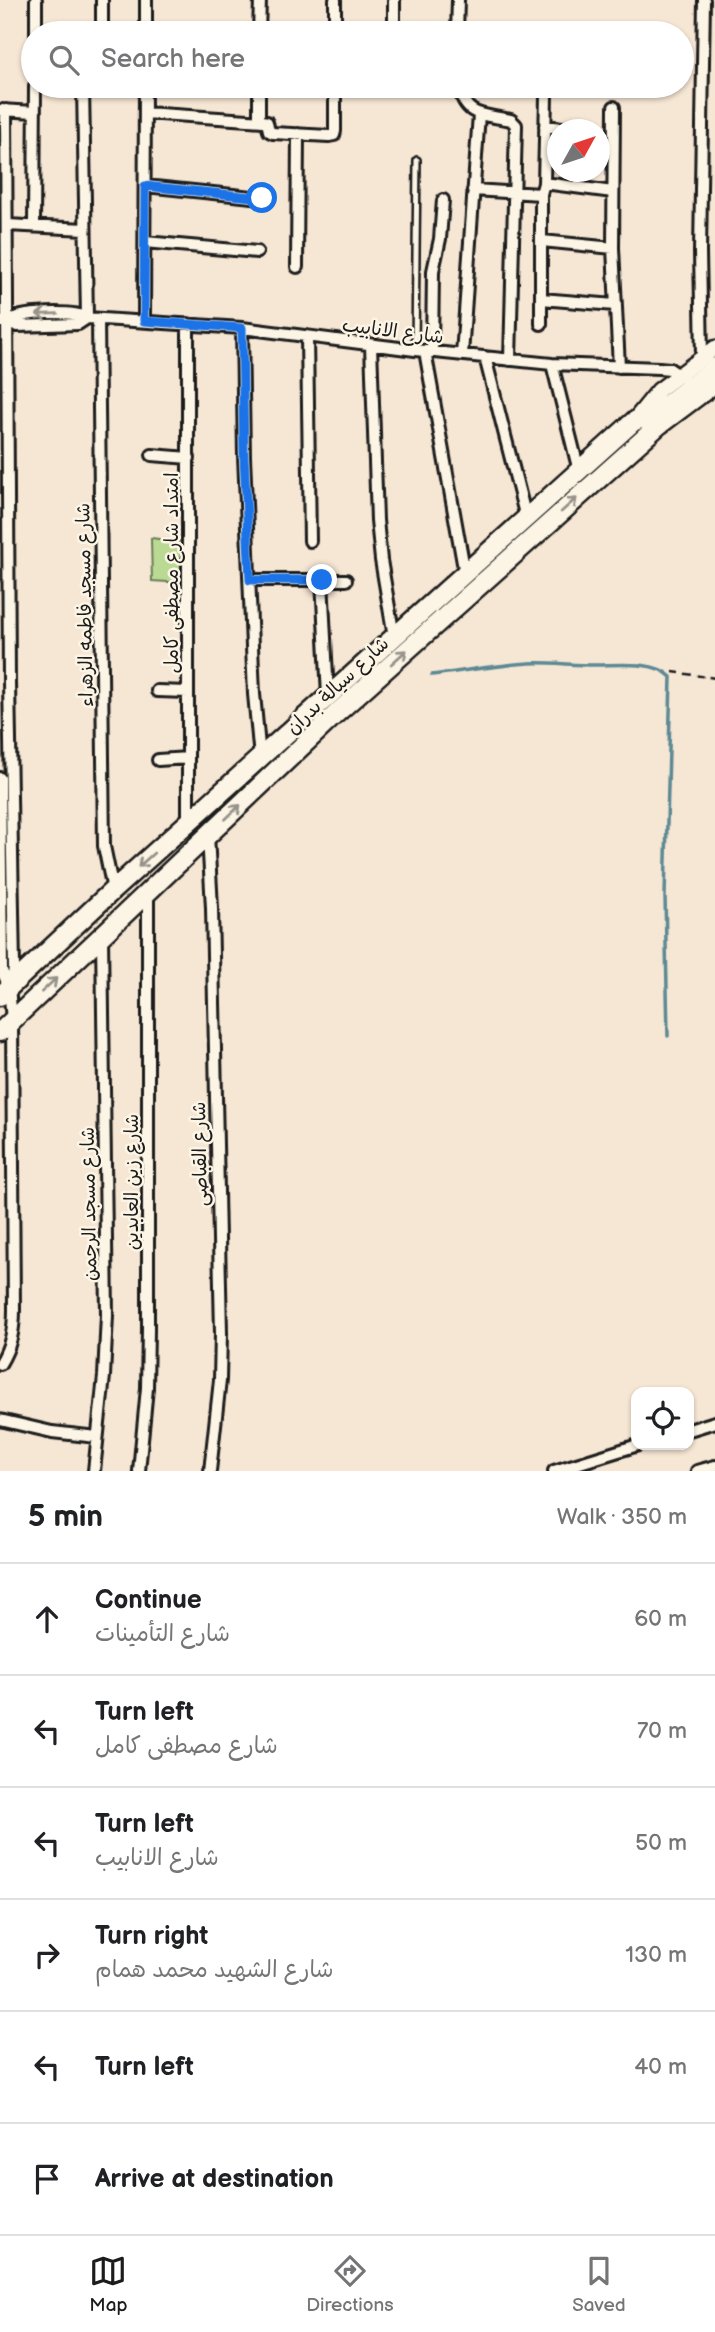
<!DOCTYPE html>
<html lang="en">
<head>
<meta charset="utf-8">
<style>
	:root { --surface:#fff; --page:#f6f6f6; --text:#202124; --muted:#757577; --line:#e0e0e0; --accent:#1c1c1c }
	body { margin:0; font-family:"Balsamiq Sans","Playpen Sans Arabic",sans-serif; background:var(--page); color:var(--text) }
	.controls { position:absolute; right:21px; bottom:21px; display:grid; overflow:hidden; border-radius:14px; box-shadow:0 2px 5px #0004 }
	.controls button { width:63px; height:63px; display:grid; place-items:center; padding:0; border:0; border-bottom:2px solid var(--line); background:var(--surface); color:var(--text); font:35px sans-serif }
	.compass { position:absolute; left:547px; top:119px; width:63px; height:63px; border-radius:50%; background:var(--surface); box-shadow:0 2px 5px #0004; rotate:50deg }
	.stop { position:absolute; width:21px; height:21px; margin:-16px; border:5px solid #1a73e8; border-radius:50%; background:#fff }
	.stop.end { background:#1a73e8; border-color:#fff; box-shadow:0 2px 7px #0008 }
	.list { margin:0; padding:0; list-style:none }
	h2 { display:flex; justify-content:space-between; align-items:center; height:91px; margin:0; padding:0 28px; font-size:30px }
	h2 small { font-size:23px; font-weight:400; color:var(--muted) }
	.list li { display:grid; grid-template-columns:46px 1fr auto; gap:21px; align-items:center; box-sizing:border-box; height:112px; padding:0 28px; border-top:2px solid var(--line) }
	.list b { display:block; font-size:26px; white-space:nowrap }
	.list p { margin:0; font-size:23px; white-space:nowrap; color:var(--muted) }
	.list em { font-size:23px; font-style:normal; color:var(--muted) }
	.icon { flex:none; width:38px; height:38px; fill:none; stroke:currentColor; stroke-width:2; stroke-linecap:round; stroke-linejoin:round }
	.map { position:relative; flex:none; width:715px; height:1471px; overflow:hidden }
	.search { position:absolute; background:var(--surface); box-shadow:0 2px 5px #0004; left:21px; right:21px; top:21px; height:77px; display:flex; align-items:center; gap:18px; box-sizing:border-box; padding:0 24px; border-radius:38px; color:var(--muted); font-size:26px }
	.sheet { height:763px; background:var(--surface) }
	nav { display:flex; justify-content:space-around; align-items:center; box-sizing:border-box; height:98px; border-top:2px solid var(--line); background:var(--surface); font-size:19px; color:var(--muted) }
	nav a { display:grid; justify-items:center; gap:4px }
	nav .on { color:var(--accent) }
	.map>svg:first-child { display:block }
</style>
</head>
<body>
<div class="map">
<svg width="715" height="1471" viewBox="0 0 715 1471">
	<rect width="100%" height="100%" fill="#f6e6d4"/>
	<filter id="ink" filterUnits="userSpaceOnUse"><feTurbulence type="fractalNoise" baseFrequency=".0143" numOctaves="2"/><feDisplacementMap in="SourceGraphic" scale="14" xChannelSelector="R" yChannelSelector="G"/><feConvolveMatrix kernelMatrix="1 2 1 2 8 2 1 2 1" color-interpolation-filters="sRGB"/></filter>
	<g filter="url(#ink)">
		<path fill="#bada93" stroke="#6b7b58" stroke-width="2" d="M151 538 183 542 184 583 152 581Z"/>
		<g fill="none" stroke-linecap="round" stroke-linejoin="round">
			<path stroke="#5b8994" stroke-width="3.5" d="M432 675C464 671 497 665 529 663 551 662 572 665 594 665 616 665 655 660 671 677L665 896 668 1036
				M18 1155 19 1245"/>
			<defs>
				<path id="service" d="M415 349 417 160"/>
				<path id="minor" d="M36 33V0
					M102 33V0
					M146 33V0
					M259 33 260 0
					M335 33V0
					M394 33V0
					M457 33 458 0
					M83 86 87 318
					M459 86C465 119 485 114 511 120L516 125 510 360
					M614 107 613 248 619 367
					M0 110 35 112
					M6 110 9 682 14 968 12 982
					M145 113 263 121 267 122 269 131 273 133 329 136 334 135 335 131V86
					M259 120V86
					M545 126 579 130
					M544 183 613 192
					M145 186 262 198
					M473 190 541 194
					M7 225 85 229
					M34 226 35 86
					M542 241 613 248
					M145 242 257 252
					M297 267 298 134
					M541 299 615 305
					M98 319 104 846 113 890
					M9 321C19 312 75 310 87 318L242 328 415 350 552 364 659 368 670 369 683 378
					M144 321 145 86
					M0 322 9 321 17 326 78 324 87 318
					M541 324V194L544 183 546 96
					M242 328 244 456 254 694 260 758
					M307 337 310 541
					M371 345 377 520 381 560 394 637
					M425 351 465 574
					M432 352 433 271 440 239 443 200
					M462 355 479 114
					M485 357 526 518
					M702 357 700 252 704 0
					M552 364 579 471
					M152 455 189 458
					M250 580H346
					M322 580 328 696
					M157 691 188 692
					M158 760 188 758
					M0 778 2 971 9 987 12 1020 14 1309C14 1330 11 1346 0 1364
					M188 823V324
					M208 835 212 908 221 1333 220 1380 210 1471
					M0 1420 52 1432 97 1437
					M689 1430 715 1422
					M94 1471 104 1376 107 1315 102 936
					M139 1471 147 1388 148 1330V892
					M554 1471 638 1445
					M697 1471 715 1466"/>
				<path id="tertiary" d="M633 422 659 390 715 348"/>
				<path id="primary" d="M0 996 113 890 633 422 658 411 715 367
					M0 1032 338 712 659 425 715 383"/>
			</defs>
			<use href="#service" stroke="#1c1c1c" stroke-width="10"/>
			<use href="#minor" stroke="#1c1c1c" stroke-width="16"/>
			<use href="#tertiary" stroke="#1c1c1c" stroke-width="19"/>
			<use href="#primary" stroke="#1c1c1c" stroke-width="23"/>
			<path stroke="#1c1c1c" stroke-width="2.5" stroke-dasharray="7 5" stroke-linecap="butt" d="M673 672 715 678"/>
			<use href="#service" stroke="#fcf5e5" stroke-width="5"/>
			<use href="#minor" stroke="#fcf5e5" stroke-width="10"/>
			<use href="#tertiary" stroke="#fcf5e5" stroke-width="14"/>
			<use href="#primary" stroke="#fcf5e5" stroke-width="18"/>
		</g>
		<defs><path id="oneway-shaft" d="M-6 0H5M1.5-3L5.5 0L1.5 3" fill="none" stroke-width="1.6" stroke-linecap="round" stroke-linejoin="round" transform="scale(1.75)"/></defs>
		<g stroke="#97938b">
			<use href="#oneway-shaft" transform="translate(47 314) rotate(178)"/>
			<use href="#oneway-shaft" transform="translate(569 505) rotate(-42)"/>
			<use href="#oneway-shaft" transform="translate(399 657) rotate(-42)"/>
			<use href="#oneway-shaft" transform="translate(233 812) rotate(-44)"/>
			<use href="#oneway-shaft" transform="translate(146 860) rotate(138)"/>
			<use href="#oneway-shaft" transform="translate(49 985) rotate(-43)"/>
		</g>
	</g>
	<g fill="none" stroke-linecap="round" stroke-linejoin="round" filter="url(#ink)">
		<path stroke="#1a73e8" stroke-width="9" d="M262 198 145 186 144 321 242 328 244 456 250 580H322"/>
	</g>
	<g text-anchor="middle" stroke-width="5" stroke-linejoin="round" paint-order="stroke">
		<g font-size="19" fill="#1c1c1c" stroke="#fcf5e5">
			<text transform="translate(393 330) rotate(7)" y="7">شارع الانابيب</text>
			<text transform="translate(171 573) rotate(-90)" y="7">امتداد شارع مصطفى كامل</text>
			<text transform="translate(84 605) rotate(-91)" y="7">شارع مسجد فاطمه الزهراء</text>
			<text transform="translate(337 685) rotate(-43)" y="7">شارع سيالة بدران</text>
			<text transform="translate(199 1154) rotate(-91)" y="7">شارع القباصى</text>
			<text transform="translate(131 1182) rotate(-90)" y="7">شارع زين العابدين</text>
			<text transform="translate(88 1204) rotate(-91)" y="7">شارع مسجد الرحمن</text>
		</g>
	</g>
</svg>
<div class="controls">
<button><svg class="icon" aria-label="locate" viewBox="0 0 24 24"><circle cx="12" cy="12" r="6"/><path d="M12 2v4M12 18v4M2 12h4M18 12h4"/></svg></button>
</div>
<svg class="compass" viewBox="-18 -18 36 36"><path d="M0-13l5 13h-10z" fill="#e53935"/><path d="M0 13l5-13h-10z" fill="#757577"/></svg>
<div class="stop" style="left:262px;top:198px"></div>
<div class="stop end" style="left:322px;top:580px"></div>
<div class="search"><svg class="icon" aria-label="search" viewBox="0 0 24 24"><circle cx="10" cy="10" r="6"/><path d="M15 15l6 6"/></svg>Search here</div>
</div>
<section class="sheet">
<h2>5 min<small>Walk · 350 m</small></h2>
<ul class="list">
<li><svg class="icon" aria-label="ahead" viewBox="0 0 24 24"><path d="M12 20V5M6 11l6-6 6 6"/></svg><div><b>Continue</b><p>شارع التأمينات</p></div><em>60 m</em></li>
<li><svg class="icon" aria-label="left" viewBox="0 0 24 24"><path d="M17 20v-9H6M10 6l-5 5 5 5"/></svg><div><b>Turn left</b><p>شارع مصطفى كامل</p></div><em>70 m</em></li>
<li><svg class="icon" aria-label="left" viewBox="0 0 24 24"><path d="M17 20v-9H6M10 6l-5 5 5 5"/></svg><div><b>Turn left</b><p>شارع الانابيب</p></div><em>50 m</em></li>
<li><svg class="icon" aria-label="right" viewBox="0 0 24 24"><path d="M7 20v-9h11M14 6l5 5-5 5"/></svg><div><b>Turn right</b><p>شارع الشهيد محمد همام</p></div><em>130 m</em></li>
<li><svg class="icon" aria-label="left" viewBox="0 0 24 24"><path d="M17 20v-9H6M10 6l-5 5 5 5"/></svg><div><b>Turn left</b></div><em>40 m</em></li>
<li><svg class="icon" aria-label="arrive" viewBox="0 0 24 24"><path d="M6 21V4h12l-3 4 3 4H6"/></svg><div><b>Arrive at destination</b></div></li>
</ul>
</section>
<nav>
<a class="on"><svg class="icon" aria-label="map" viewBox="0 0 24 24"><path d="M3 6l6-2 6 2 6-2v14l-6 2-6-2-6 2zM9 4v14M15 6v14"/></svg>Map</a>
<a><svg class="icon" aria-label="directions" viewBox="0 0 24 24"><path d="M12 3l9 9-9 9-9-9zM9 14v-3h6M13 9l2 2-2 2"/></svg>Directions</a>
<a><svg class="icon" aria-label="saved" viewBox="0 0 24 24"><path d="M7 4h10v16l-5-4-5 4z"/></svg>Saved</a>
</nav>
</body>
</html>
